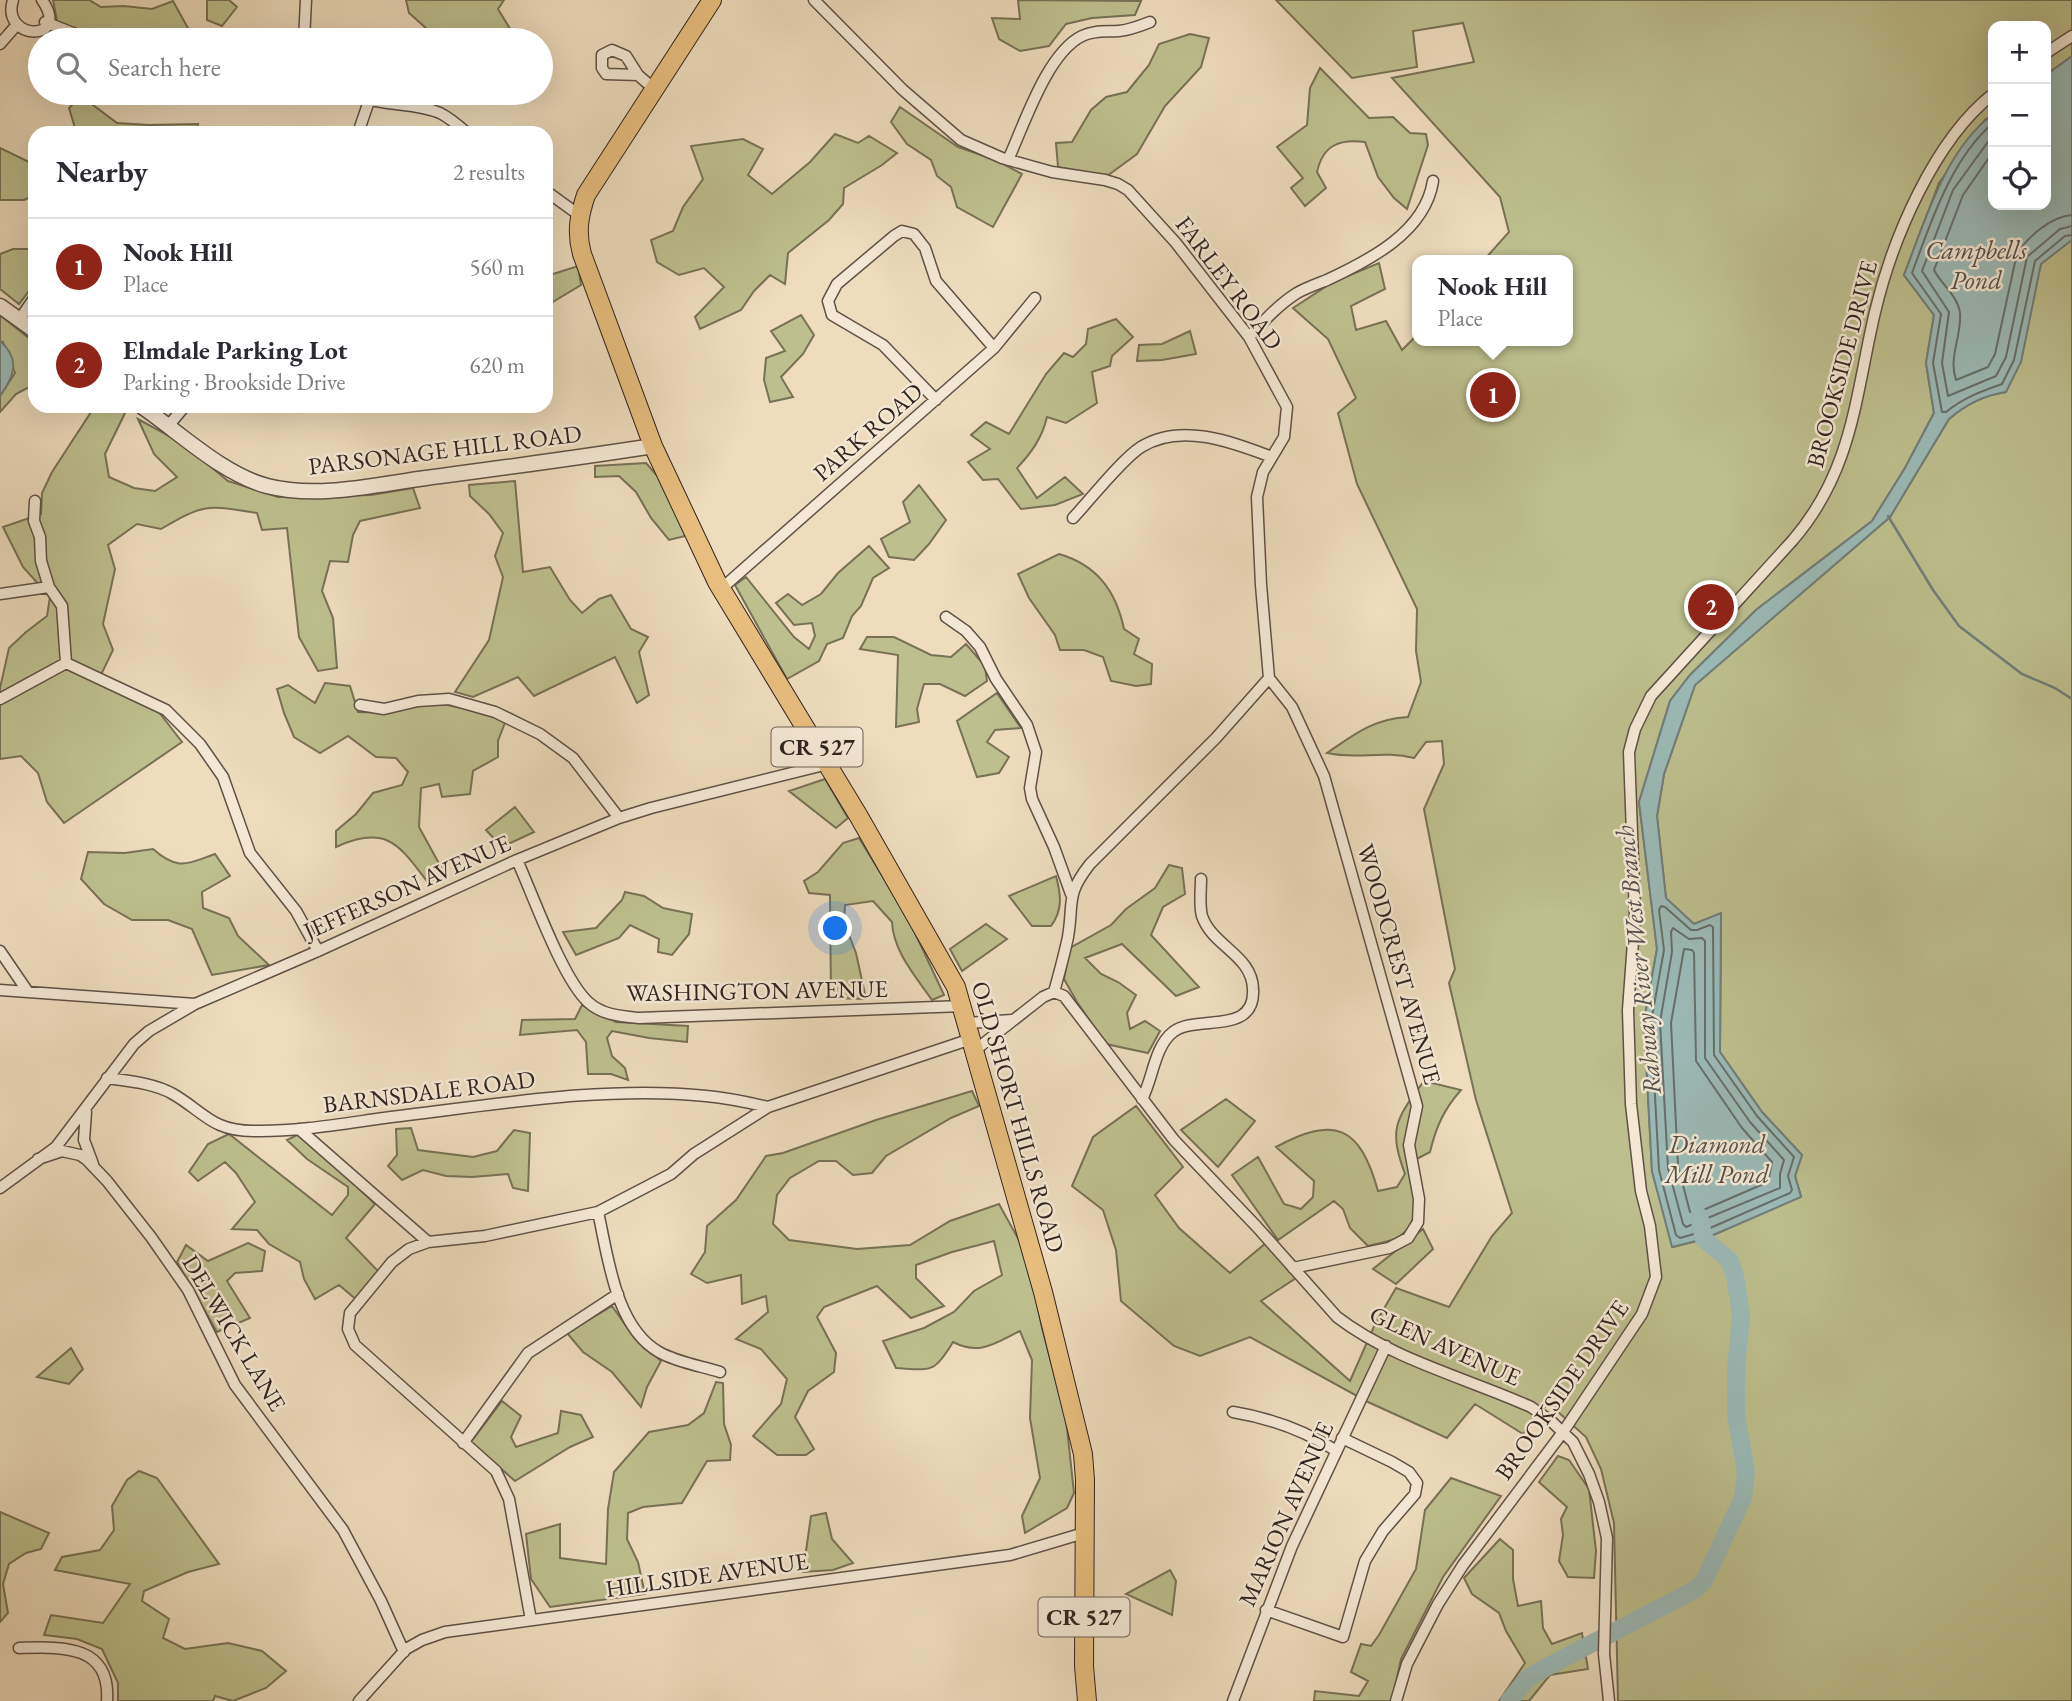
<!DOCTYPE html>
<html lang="en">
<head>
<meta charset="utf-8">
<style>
	:root { --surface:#fff; --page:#f7f7f7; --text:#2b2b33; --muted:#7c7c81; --line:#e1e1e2; --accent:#8f2418 }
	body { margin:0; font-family:"EB Garamond",serif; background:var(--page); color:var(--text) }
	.controls { position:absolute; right:21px; top:21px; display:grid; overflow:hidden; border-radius:14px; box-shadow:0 7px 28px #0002 }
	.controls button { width:63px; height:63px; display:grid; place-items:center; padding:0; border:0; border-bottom:2px solid var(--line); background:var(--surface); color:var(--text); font:35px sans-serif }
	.you { position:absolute; left:836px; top:929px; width:24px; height:24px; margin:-18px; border:5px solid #fff; border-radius:50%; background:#1a73e8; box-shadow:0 0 0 10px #1a73e833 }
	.badge { display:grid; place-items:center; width:46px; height:46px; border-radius:50%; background:var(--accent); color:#fff; font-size:23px; font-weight:700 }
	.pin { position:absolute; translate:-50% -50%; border:4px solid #fff; box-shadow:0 2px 7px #0006 }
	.popup { position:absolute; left:1412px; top:255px; width:161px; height:91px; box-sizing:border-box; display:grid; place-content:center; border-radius:14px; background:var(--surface); filter:drop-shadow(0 2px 5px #0005); font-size:23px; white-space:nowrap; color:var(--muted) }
	.popup b { font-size:26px; color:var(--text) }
	.popup::after { content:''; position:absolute; left:50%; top:100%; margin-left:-14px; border:14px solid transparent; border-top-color:var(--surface) }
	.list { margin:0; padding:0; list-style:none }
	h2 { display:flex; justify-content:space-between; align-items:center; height:91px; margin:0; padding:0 28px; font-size:30px }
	h2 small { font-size:23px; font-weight:400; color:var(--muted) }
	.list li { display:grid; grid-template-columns:46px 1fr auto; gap:21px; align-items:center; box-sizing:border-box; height:98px; padding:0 28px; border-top:2px solid var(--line) }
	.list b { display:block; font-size:26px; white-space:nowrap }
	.list p { margin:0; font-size:23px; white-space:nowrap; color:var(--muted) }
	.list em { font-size:23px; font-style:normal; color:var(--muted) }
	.icon { flex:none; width:38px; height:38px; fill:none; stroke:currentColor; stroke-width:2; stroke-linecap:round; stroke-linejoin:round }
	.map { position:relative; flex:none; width:2072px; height:1701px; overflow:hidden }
	.search { position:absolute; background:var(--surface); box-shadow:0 7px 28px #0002; left:28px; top:28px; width:525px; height:77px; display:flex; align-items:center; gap:18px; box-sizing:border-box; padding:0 24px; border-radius:38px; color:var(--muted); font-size:26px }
	.panel { position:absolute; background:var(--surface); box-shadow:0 7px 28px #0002; left:28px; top:126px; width:525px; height:287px; border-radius:21px }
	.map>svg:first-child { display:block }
</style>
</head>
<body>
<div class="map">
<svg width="2072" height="1701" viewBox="0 0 2072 1701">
	<rect width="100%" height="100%" fill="#eedcbd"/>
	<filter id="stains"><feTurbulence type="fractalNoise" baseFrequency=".00286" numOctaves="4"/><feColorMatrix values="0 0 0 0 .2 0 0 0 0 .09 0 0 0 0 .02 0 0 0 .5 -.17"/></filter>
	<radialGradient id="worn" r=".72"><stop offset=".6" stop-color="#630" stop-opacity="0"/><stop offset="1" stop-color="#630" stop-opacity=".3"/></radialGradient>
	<path fill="#bdbf8e" stroke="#777156" stroke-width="2" d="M53 0H89L101 7 124 6 152 9 173 1 189 30 210 33 213 40H123L58 26Z
		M207 0H229L237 7 222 26 207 20Z
		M406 0H504L498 9 512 32 506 40H427V29L409 13Z
		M1018 0 1141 1 1135 15 1092 18 1066 24 1049 46 1020 51 999 39 992 18 1020 19Z
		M1276 0H2072V56L2046 75V26H1993V114L1985 120 1939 183 1904 275 1934 315 1926 363 1934 413 1905 468 1872 521 1756 610 1690 675 1670 701 1639 802 1657 949 1644 1021 1652 1171 1673 1247 1704 1239 1801 1196 1795 1176 1802 1155 1762 1112 1720 1052 1721 914 1694 924 1666 899 1657 816 1664 774 1695 685 1890 517 1949 419C1965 405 1985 395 2006 392L2041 264 2072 238V1701H1618L1614 1523 1601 1469 1586 1437 1548 1403 1523 1434 1475 1404 1447 1438 1368 1402 1250 1337 1200 1356 1174 1346 1121 1301 1116 1250 1103 1210 1072 1186 1093 1137 1136 1106 1183 1167 1155 1195 1179 1228 1230 1273 1266 1243 1296 1278 1261 1301 1350 1381 1375 1324 1396 1288 1449 1307 1492 1236 1512 1213 1476 1100 1449 983 1455 969 1424 809 1444 764 1442 741 1426 742 1414 758C1382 750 1357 760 1327 753 1355 734 1373 719 1408 717L1421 682 1416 651 1417 609 1357 484 1338 413 1356 398 1328 339 1293 308 1333 282 1379 263 1385 289 1351 306 1356 330 1386 321 1402 350 1418 334V341H1568V260H1484L1509 232 1500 197 1392 78 1474 62 1463 23 1413 31 1417 67 1352 78Z
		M1190 34 1209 38 1201 67 1165 106 1137 154 1107 176 1058 167 1056 143 1072 142 1091 110 1106 97 1127 92 1149 65 1159 44Z
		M1320 68 1369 118 1393 117 1410 133 1426 134 1428 145 1407 209 1394 198 1378 177 1365 142C1339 139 1323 145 1317 172L1326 188 1305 206 1291 188 1303 178 1277 147 1307 125 1310 88Z
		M81 96 117 123 149 125 198 124 196 133H86L75 128 69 108Z
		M900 107 958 147 996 160 1022 174 993 227 957 207 951 187 937 176 931 160 907 144 891 122Z
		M835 134 858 143 869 136 897 153 882 165 844 188 843 204 829 220 788 253 785 284 770 275 754 291 741 310 700 329 695 317 724 287 704 268 679 275 657 262 651 240 673 231 683 207 703 179 691 146 743 139 763 149 748 175 772 194 810 162Z
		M0 148 29 162 35 180V195L24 200H0Z
		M13 249H35V283L19 304 0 289V254Z
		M578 266 581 285 546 306V273L547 276Z
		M0 315 35 343V384L16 394 0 412V396L15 373 3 342 0 341Z
		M801 315 814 335 803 354 781 377 793 397 770 402 764 380 766 358 785 351 771 331Z
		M1116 319 1133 337 1112 356 1110 366 1092 372 1097 403 1066 423 1047 417C1042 438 1032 452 1017 468L1037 498 1065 477 1083 494 1055 505 1021 509 998 479 983 480 968 462 990 449 971 435 986 422 1009 434 1046 374 1064 353 1073 357 1086 344 1088 329Z
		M1190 331 1196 354 1162 360 1137 361 1139 345 1162 344Z
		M95 406H120L126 411 105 454 109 477 134 488 155 491 177 477 154 454 138 419 182 443 228 481 278 497 371 495 413 488 420 508 360 521 353 535 348 562 330 561 322 591 333 618 337 668 318 671 299 637 287 528 262 530 257 513C208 505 205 503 161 529L137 524 108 545 115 569 103 624 113 650 97 683 158 711 182 742 64 823 47 802 38 773 21 756 0 759V688L9 648 26 632 47 616 50 597 23 567 3 527 41 514 42 493 52 472Z
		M646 463 660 479 689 535 669 540 651 518 636 492 619 476 595 477V466Z
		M515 481 523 572 550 567 570 600 582 613 599 599 611 595 631 629 648 637 639 652 649 695 637 703 615 657 534 696 518 677 473 697 455 692 489 640 503 577 495 556 503 533 489 514 470 496 469 485Z
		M919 485 946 520 929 544 914 560 889 557 881 539 910 522 903 502Z
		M869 546 889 568 873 578 861 606 852 616 843 638 827 644 819 661 787 679 735 585 746 577 794 637 809 649 815 636 812 623 794 625 776 603 788 594 802 605 821 594 838 573Z
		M1059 554C1097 565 1116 591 1124 629L1139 639 1134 654 1152 664 1151 684 1136 686 1111 681 1103 657 1084 650H1060L1055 635 1029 598 1018 574Z
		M867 637H894L931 655 951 657 966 644 985 666 987 681 965 696 940 684H924L917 709 919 722 896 727 898 655 860 649Z
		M325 683 350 686 358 712C384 714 394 707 418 703 438 700 486 714 506 720L498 741V757L473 771 470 794 442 797 439 784 421 788 419 827 447 878 430 885C400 847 389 823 336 847V831L356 814 373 793 402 785 408 772 396 758 376 757 348 736 320 753 294 737 284 713 277 689 288 685 315 703Z
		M997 693 1021 728 995 730 987 742 1009 757 999 773 977 777 957 721Z
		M825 779 848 818 836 828 789 791Z
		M515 807 534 832 502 847 486 830Z
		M859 838 908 918 944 995 932 1000C916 977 893 951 892 922L873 901 845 905 844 922 856 953 866 999 831 998 830 895 809 893 804 881 818 872 843 843Z
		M153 849C178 871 186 864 215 854L230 876 202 892 203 908 229 918 238 936 269 965 212 975 192 929 168 920H132L104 904 81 879 88 852 125 853Z
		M1169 865 1182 868 1185 894 1163 907 1151 935 1199 987 1176 996 1122 944 1085 958 1101 974 1118 982 1136 995 1127 1013 1130 1029 1145 1021 1160 1031 1148 1053 1106 1044 1077 1002 1064 979 1070 948 1111 925 1126 909 1155 888Z
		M1056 876C1061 895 1063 910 1051 926H1032L1009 896Z
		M625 892 644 896 663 908 692 914 689 934 672 955 658 952 659 939 630 925 619 938 576 955 563 932 596 928 622 900Z
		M986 924 1007 939 962 971 950 949Z
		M582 1005 616 1022 688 1026 687 1042 649 1038 612 1031 607 1038 612 1056 625 1068 628 1080 611 1074H588L586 1042 577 1030 520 1035 522 1020 575 1019Z
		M1424 1081 1461 1090C1444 1109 1436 1127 1430 1152L1409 1163C1414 1187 1424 1219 1400 1236 1392 1242 1377 1243 1368 1246L1350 1228 1343 1209 1334 1201 1278 1240 1232 1175 1258 1157 1284 1204 1301 1209 1313 1197 1314 1181 1276 1147C1335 1115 1360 1126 1378 1191L1397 1187 1405 1174C1388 1128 1396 1119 1424 1081Z
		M972 1091 979 1106 951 1118 886 1156 872 1173 853 1175 836 1161H819L790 1178 777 1195 773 1224 789 1240 857 1249 910 1245 950 1221 999 1204 1021 1244 1033 1284 1042 1328 1066 1419 1074 1493 1067 1508 1025 1533 1022 1516 1040 1478 1030 1418 1032 1360 1020 1331C995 1343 980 1356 953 1342 934 1374 931 1370 896 1368L883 1341 924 1328 954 1312 974 1291 1002 1275 994 1241 952 1252 916 1265V1278L944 1306 911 1318 877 1286 824 1307 817 1317 836 1353 834 1372 808 1391 795 1417 814 1449 806 1455H777L753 1436 781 1404 787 1379 761 1349 736 1339 768 1312 766 1296 742 1304 741 1275 707 1283 691 1274 705 1252 707 1226 736 1200 766 1156 783 1153 876 1120Z
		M1226 1099 1255 1121 1218 1167 1181 1130Z
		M411 1128 418 1150 473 1157 497 1151 514 1130 530 1133 528 1191 513 1188 508 1174 472 1177 446 1176 423 1170 402 1180 388 1166 397 1155 396 1129Z
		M301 1133 375 1204 346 1238 378 1271 358 1301 339 1285 315 1299 304 1279 300 1262 269 1244 257 1230 232 1229 255 1202 236 1173 225 1162 198 1181 189 1172 208 1144 229 1134 332 1215 348 1195V1187L307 1159 287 1140Z
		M1423 1229 1433 1249 1396 1284 1373 1269Z
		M248 1243 265 1251 262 1271 235 1273 227 1281 250 1318 217 1332 177 1262 186 1245 208 1261Z
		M612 1306 629 1330 661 1361 647 1387 641 1407 612 1372 583 1352 567 1333Z
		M71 1348 83 1369 69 1384 37 1377Z
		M716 1382 723 1383 724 1424 731 1445 730 1460 707 1461 682 1503 643 1507 628 1513 627 1539 638 1562 645 1594 550 1607 531 1579 526 1534 560 1524V1558L606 1564 608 1509 614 1472 649 1432 688 1425 704 1413Z
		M502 1401 521 1416 511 1437 516 1447 558 1433 561 1411 581 1415 593 1437 570 1447 515 1481 471 1442Z
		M1558 1456 1569 1460 1589 1489 1596 1551 1594 1578 1568 1577 1559 1561 1563 1535 1561 1519 1567 1507 1539 1482Z
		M139 1471 157 1478 219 1564 188 1572 144 1591 142 1601 169 1619 163 1638 185 1649 228 1643 262 1651 286 1671 266 1688 233 1701 215 1696 213 1701H118V1683L102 1649 77 1639 44 1635 51 1615 103 1623 130 1584 55 1570 62 1557 100 1550 114 1530 112 1506 127 1480Z
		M1451 1478 1501 1496 1443 1577 1401 1659 1392 1701H1314L1315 1691 1359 1696 1368 1681 1351 1672 1361 1644 1371 1646 1379 1635 1416 1569 1425 1510Z
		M0 1512 49 1533 41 1549 26 1553 9 1564 3 1584 8 1613 0 1622Z
		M826 1513 832 1539 853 1563 833 1570 803 1572 811 1516Z
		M1500 1539 1513 1550V1579L1518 1606 1541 1601 1543 1628 1552 1644 1582 1633 1588 1669 1550 1675 1529 1701H1499L1525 1663 1506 1631 1499 1613 1472 1594 1464 1578Z
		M1170 1570 1176 1581 1172 1615 1126 1594Z"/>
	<path fill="#9bbab7" stroke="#717e7a" stroke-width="2" d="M2072 56V240L2041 264 2021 362 2006 392C1985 395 1965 405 1949 419L1890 517 1695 685 1664 774 1657 816 1666 898 1694 924 1721 913 1720 1052 1762 1112 1802 1155 1795 1176 1801 1197 1704 1239 1672 1247 1652 1171 1644 1021 1657 949 1639 802 1670 701 1690 675 1756 610 1872 521 1905 468 1934 413 1926 363 1934 315 1904 275C1925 221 1945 150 1993 114V205H2046V75Z
		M0 341C21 359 14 377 0 396Z"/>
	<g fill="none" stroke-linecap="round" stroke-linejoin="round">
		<path stroke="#666e6a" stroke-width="2" d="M1993 123C1951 159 1931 222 1912 273L1941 314 1933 363 1942 412H1946C1963 398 1982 391 2002 384L2014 360 2035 261 2065 236 2072 235
			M1993 135 1953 190 1922 271 1949 312 1942 363 1948 396 1996 376 2006 357 2027 257 2060 229 2072 226
			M1993 152 1963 195 1934 270C1941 284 1958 296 1960 313 1962 336 1948 357 1956 380L1988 367 1995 354 2016 258C2023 239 2052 216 2072 215
			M1661 906 1665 907 1691 930H1697L1710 925 1713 927 1714 1055 1757 1116 1794 1157 1788 1176 1792 1190 1790 1193 1701 1232 1680 1238 1676 1235 1659 1170 1651 1022 1664 950 1659 910Z
			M1673 928 1689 939 1702 938 1705 941V1058L1750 1122 1784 1160 1780 1174V1188L1686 1227 1683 1224 1668 1168 1660 1022 1672 952 1671 932Z
			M1684 949 1692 950 1694 953 1696 1061 1742 1128 1772 1162 1768 1182 1694 1214 1690 1212 1678 1166 1671 1023Z"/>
		<path stroke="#717e7a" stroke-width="2.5" d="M1888 516 1933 590 1959 626 2022 674 2055 688 2072 699"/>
		<path stroke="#9bbab7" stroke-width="18" d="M1509 1701 1527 1679 1545 1668 1696 1589 1704 1581 1743 1498 1746 1472 1736 1415V1368L1741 1316 1735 1276 1730 1261 1704 1239 1699 1216"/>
		<defs>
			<path id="minor" d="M13 0C0 41 72 43 42 0
				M814 0 903 90 961 140 1002 158 1052 172 1105 180 1118 184 1128 190 1176 243 1249 337 1287 407 1284 437 1263 472 1257 497 1261 585 1269 678 1216 738 1090 864C1065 896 1074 901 1068 937 1064 956 1059 974 1054 992
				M45 22 78 35 103 40
				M304 40 306 0
				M0 44 14 28
				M2046 53 2072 36
				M638 75 606 74 602 68V55L612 50 626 56 638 75 654 89
				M352 93C383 108 412 101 440 113 450 118 459 126 467 133
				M358 133 369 101
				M1008 160C1024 125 1047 53 1082 36 1094 30 1106 32 1119 31 1130 30 1140 26 1150 22
				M546 191 579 215
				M19 320 35 297
				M1249 337C1264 321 1278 305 1297 293 1306 288 1317 284 1327 280 1370 260 1425 232 1433 181
				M936 400 883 345 832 315 828 301 837 284 894 236 902 231 914 234 925 248 936 281 994 348
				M169 425 185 406
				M35 501 34 521 40 537 41 561 49 587 62 606 66 663
				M1073 518C1090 500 1121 460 1141 447 1181 422 1232 442 1272 457
				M721 589 994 348 1035 298
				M0 594 49 587
				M946 617 966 631 980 647 996 679 1027 725 1036 752 1030 788 1032 799 1054 847 1071 894
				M66 663 166 710 200 744 223 777 250 853 296 911 318 951
				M1269 678 1292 707 1324 776 1417 1106 1409 1145 1419 1199 1418 1222 1408 1238 1389 1248 1293 1268
				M0 699 66 663
				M360 705 384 709 418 701 449 699 495 712 540 734 573 758 619 818
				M517 860C533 895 562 978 588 1002 602 1015 620 1016 639 1018L963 1006
				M0 951 28 992
				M0 990 195 1004 318 951 517 860 619 818 651 808 828 764
				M967 1023 1012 1020
				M974 1051 1043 997 1054 992 1064 996 1174 1140 1257 1227 1337 1317C1393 1360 1467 1378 1531 1407L1551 1421 1573 1442 1589 1474 1599 1502 1607 1538 1604 1654 1609 1701
				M107 1078C128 1081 154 1083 173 1094 204 1112 212 1131 253 1131 296 1132 341 1124 384 1118 487 1106 603 1085 706 1096 727 1098 747 1102 768 1107
				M1142 1099C1153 1079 1154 1047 1173 1032 1197 1014 1256 1036 1253 989 1252 955 1212 946 1202 916 1199 905 1201 890 1201 879
				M86 1112 84 1140 93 1164
				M299 1129 428 1242
				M38 1159 62 1151 80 1155 87 1160 107 1181 151 1237 188 1290 235 1385 343 1530 381 1601 404 1652
				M0 1188 56 1147 134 1044 149 1031 195 1004
				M598 1212C608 1256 615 1327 659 1352 676 1362 701 1366 720 1372
				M1233 1412C1269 1418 1305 1431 1335 1450
				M463 1443 528 1353 618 1294
				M1266 1610 1343 1637 1365 1561 1383 1531 1415 1494 1417 1483 1409 1472 1392 1462 1342 1438
				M531 1620 509 1499 496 1471 355 1345 348 1329 350 1313 392 1262 409 1249 428 1242 485 1236 598 1212 671 1174 694 1154 768 1107 971 1039
				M19 1648C59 1647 111 1643 107 1701
				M359 1701 406 1649 422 1640 445 1632 1010 1555 1084 1533
				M1233 1701 1292 1546 1386 1346
				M1396 1701 1407 1664 1438 1604 1463 1565 1563 1432 1642 1314 1656 1277 1650 1226 1641 1191 1631 1104 1628 1010 1635 915 1629 752 1635 729 1651 696 1793 540C1853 470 1855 397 1875 312 1892 240 1934 140 1993 94"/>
			<path id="tertiary" d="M0 306 35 331
				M141 406C179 432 222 474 267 486 318 499 374 485 426 478 501 468 577 458 653 446"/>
			<path id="primary" d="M712 0 586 195C579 216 576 232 582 254L653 446 717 582 858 815 956 987 1043 1292 1083 1454 1085 1480 1084 1666 1087 1701"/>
		</defs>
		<use href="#minor" stroke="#605146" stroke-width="13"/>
		<use href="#tertiary" stroke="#605146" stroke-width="17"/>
		<use href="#primary" stroke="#31231e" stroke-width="20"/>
		<use href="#minor" stroke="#f4e8d4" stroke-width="10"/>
		<use href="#tertiary" stroke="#f4e8d4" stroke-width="14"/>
		<use href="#primary" stroke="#e7be7e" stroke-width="18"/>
	</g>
	<g text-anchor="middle" stroke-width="5" stroke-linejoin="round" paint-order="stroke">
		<g fill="#f4e8d4" stroke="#6c5e55" stroke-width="2">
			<rect x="771.5" y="727.5" width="91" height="39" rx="5"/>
			<rect x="1038.5" y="1597.5" width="91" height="39" rx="5"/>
		</g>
		<g font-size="23" font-weight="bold" fill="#31231e">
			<text x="817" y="755">CR 527</text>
			<text x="1084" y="1625">CR 527</text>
		</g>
		<g font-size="24" fill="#31231e" stroke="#f4e8d4">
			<text transform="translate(1229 283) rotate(53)" y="8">FARLEY ROAD</text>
			<text transform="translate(1842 364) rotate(-75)" y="8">BROOKSIDE DRIVE</text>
			<text transform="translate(868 432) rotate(-41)" y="8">PARK ROAD</text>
			<text transform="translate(445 450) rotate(-7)" y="8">PARSONAGE HILL ROAD</text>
			<text transform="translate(407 887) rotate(-24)" y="8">JEFFERSON AVENUE</text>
			<text transform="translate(1399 964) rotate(74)" y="8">WOODCREST AVENUE</text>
			<text transform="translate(757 991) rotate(-1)" y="8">WASHINGTON AVENUE</text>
			<text transform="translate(429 1092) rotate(-7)" y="8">BARNSDALE ROAD</text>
			<text transform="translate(1018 1117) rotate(74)" y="8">OLD SHORT HILLS ROAD</text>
			<text transform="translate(234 1333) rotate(59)" y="8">DELWICK LANE</text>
			<text transform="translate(1445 1346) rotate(24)" y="8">GLEN AVENUE</text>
			<text transform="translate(1562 1390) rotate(-55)" y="8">BROOKSIDE DRIVE</text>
			<text transform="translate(1286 1514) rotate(-66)" y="8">MARION AVENUE</text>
			<text transform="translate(707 1575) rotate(-8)" y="8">HILLSIDE AVENUE</text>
		</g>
		<g font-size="26" font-style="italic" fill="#51504c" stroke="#f4e8d4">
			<text x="1976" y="259">Campbells<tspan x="1976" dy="30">Pond</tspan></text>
			<text transform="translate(1638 960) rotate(-96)" y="9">Rahway River West Branch</text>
			<text x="1717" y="1153">Diamond<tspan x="1717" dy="30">Mill Pond</tspan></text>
		</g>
	</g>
	<rect width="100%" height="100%" filter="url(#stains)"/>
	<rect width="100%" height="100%" fill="url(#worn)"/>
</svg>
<div class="controls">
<button>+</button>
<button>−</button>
<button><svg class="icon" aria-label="locate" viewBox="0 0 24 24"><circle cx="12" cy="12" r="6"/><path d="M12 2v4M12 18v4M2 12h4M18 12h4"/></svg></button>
</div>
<div class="you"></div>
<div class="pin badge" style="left:1493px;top:395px">1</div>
<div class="popup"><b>Nook Hill</b>Place</div>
<div class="pin badge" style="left:1711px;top:607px">2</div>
<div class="search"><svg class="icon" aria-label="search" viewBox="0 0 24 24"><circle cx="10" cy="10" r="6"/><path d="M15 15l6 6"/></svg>Search here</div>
<section class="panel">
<h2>Nearby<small>2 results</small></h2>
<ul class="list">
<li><span class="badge">1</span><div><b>Nook Hill</b><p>Place</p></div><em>560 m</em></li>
<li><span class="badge">2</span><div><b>Elmdale Parking Lot</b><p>Parking · Brookside Drive</p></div><em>620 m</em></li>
</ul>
</section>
</div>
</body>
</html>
